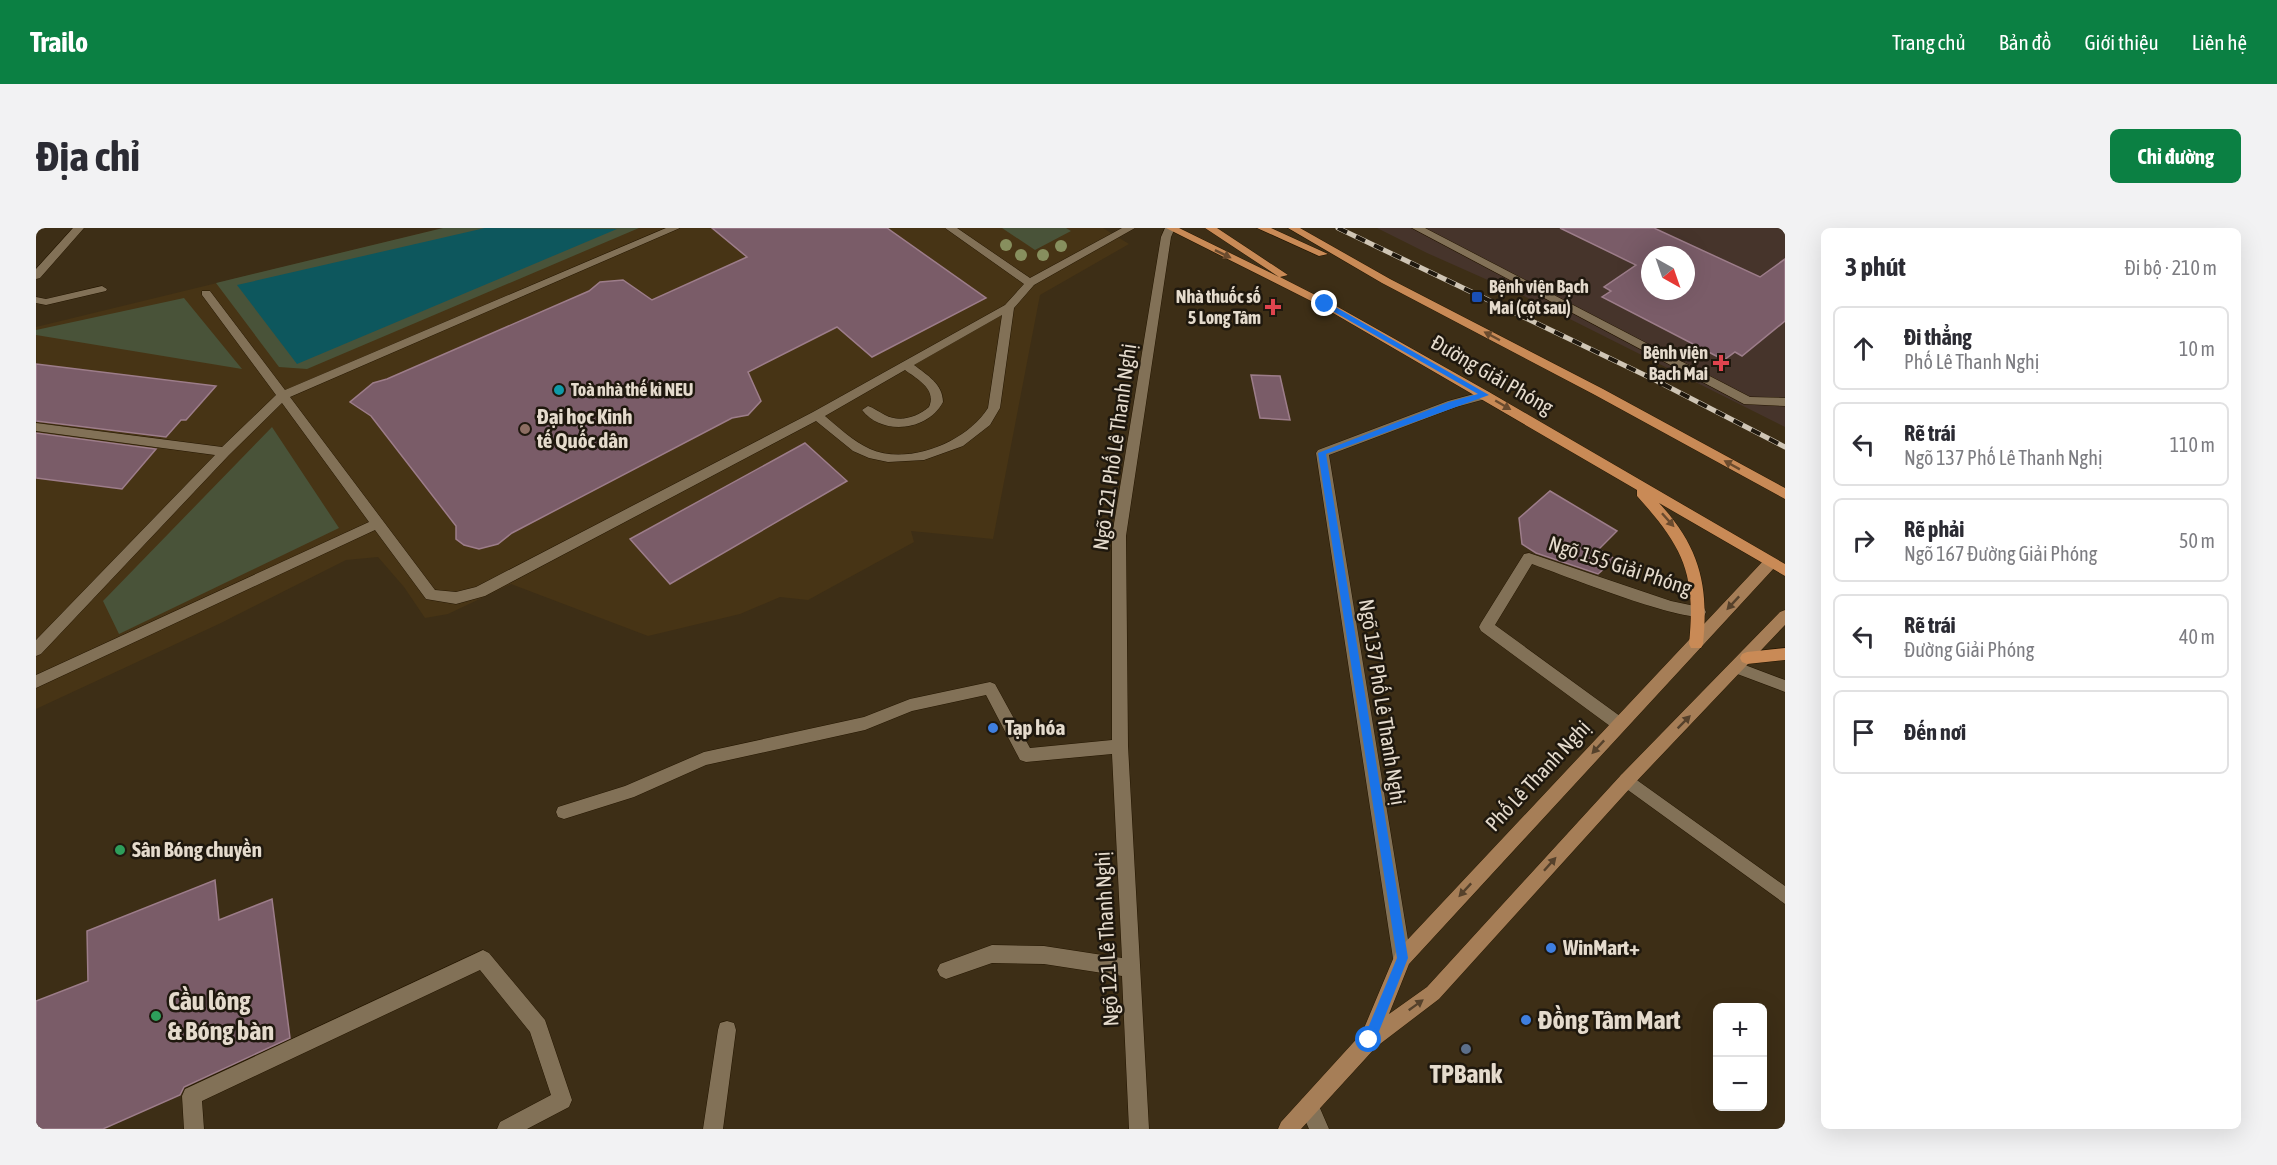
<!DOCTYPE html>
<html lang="vi">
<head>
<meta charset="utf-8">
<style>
	:root { --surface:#fff; --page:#f2f2f3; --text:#2b2b33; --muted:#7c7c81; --line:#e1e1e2; --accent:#0b8043 }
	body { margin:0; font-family:"Asap Condensed",sans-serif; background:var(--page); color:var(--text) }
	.controls { position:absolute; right:18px; bottom:18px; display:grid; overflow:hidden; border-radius:9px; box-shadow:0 6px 24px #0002 }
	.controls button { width:54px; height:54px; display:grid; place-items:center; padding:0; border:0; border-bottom:2px solid var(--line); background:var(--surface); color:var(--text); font:30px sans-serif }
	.compass { position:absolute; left:1605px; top:18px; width:54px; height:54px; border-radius:50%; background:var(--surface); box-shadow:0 6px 24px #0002; rotate:140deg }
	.stop { position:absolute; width:18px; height:18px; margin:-14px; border:4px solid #1a73e8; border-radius:50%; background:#fff }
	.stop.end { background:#1a73e8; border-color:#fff; box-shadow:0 2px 6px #0008 }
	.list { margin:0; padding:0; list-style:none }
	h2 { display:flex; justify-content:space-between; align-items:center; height:78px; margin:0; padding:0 24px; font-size:26px }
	h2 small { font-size:20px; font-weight:400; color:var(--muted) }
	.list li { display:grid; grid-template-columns:39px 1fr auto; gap:18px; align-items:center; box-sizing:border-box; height:84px; margin:0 12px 12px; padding:0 12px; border:2px solid var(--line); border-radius:9px }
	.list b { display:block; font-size:22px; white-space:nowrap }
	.list p { margin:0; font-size:20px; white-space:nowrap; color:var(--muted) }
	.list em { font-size:20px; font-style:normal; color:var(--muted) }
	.icon { flex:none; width:33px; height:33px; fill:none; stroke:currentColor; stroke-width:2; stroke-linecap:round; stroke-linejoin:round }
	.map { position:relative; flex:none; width:1749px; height:901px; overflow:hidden; border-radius:9px }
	header { display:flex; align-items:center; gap:36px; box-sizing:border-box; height:84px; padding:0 30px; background:var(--accent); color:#fff }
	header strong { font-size:28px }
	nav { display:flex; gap:33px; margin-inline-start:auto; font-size:21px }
	.intro { display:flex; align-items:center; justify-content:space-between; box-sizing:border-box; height:144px; padding:0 36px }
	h1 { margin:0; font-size:42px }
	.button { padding:15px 27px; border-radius:9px; background:var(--accent); color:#fff; font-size:21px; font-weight:700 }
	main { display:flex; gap:36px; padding:0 36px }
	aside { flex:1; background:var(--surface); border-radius:9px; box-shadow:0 6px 24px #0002 }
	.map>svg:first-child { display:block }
</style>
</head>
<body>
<header>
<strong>Trailo</strong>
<nav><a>Trang chủ</a><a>Bản đồ</a><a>Giới thiệu</a><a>Liên hệ</a></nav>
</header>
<div class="intro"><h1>Địa chỉ</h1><a class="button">Chỉ đường</a></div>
<main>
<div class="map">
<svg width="1749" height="901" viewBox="0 0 1749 901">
	<rect width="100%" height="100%" fill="#3d2e16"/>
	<path fill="#473415" d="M407 0H1067L1093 16 1004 67 957 311 875 303 878 314 772 372 744 369 704 386 612 408 475 356 412 386 389 390 368 359 342 329 310 332 185 395 0 481V99Z"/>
	<path fill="#46342b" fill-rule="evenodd" d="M1341 0H1749V199L1492 70 1391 25ZM1614 27H1650V63H1614Z"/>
	<path fill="#495339" d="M407 0H603L271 141 243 139 180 55Z
		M966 0H1030L1035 3 999 22Z
		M148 70 206 141 0 107V102Z
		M236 199 303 300 83 406 67 373Z"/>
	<path fill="#0d575d" d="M449 0 581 1 261 136 201 57Z"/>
	<path fill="#7a5c68" stroke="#9d7d8a" stroke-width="1.5" fill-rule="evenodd" d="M676 0H851L950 70 836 129 801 99 712 144 725 173 712 187 696 190 476 305 462 316 443 321 428 317 420 311V298L335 188 314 174 337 155 351 151 553 63 564 54 587 52 616 72 711 29Z
		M1524 0H1618L1724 49 1749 31V93L1706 128 1699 124 1688 132 1566 69 1575 63 1568 59 1600 37ZM1614 27H1650V63H1614Z
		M0 136 180 158 150 192H145L130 209 0 193Z
		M1215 147 1244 148 1254 192 1224 190Z
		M0 205 120 221 86 261 0 250Z
		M769 215 811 253 634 356 594 311Z
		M1514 263 1581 303 1563 321 1579 331 1562 346 1500 325 1486 316 1483 290Z
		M179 652 183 692 236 671 254 810 148 859 144 867 67 901H0V773L52 753 51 703Z"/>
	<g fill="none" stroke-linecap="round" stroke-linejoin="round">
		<defs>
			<path id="lane" d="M37 0H48L4 50 0 51V41Z
				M630 0H644L254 169 399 362 420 364 440 359 777 184 969 77 988 56 909 0H921L994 50 1086 0H1099L998 57 978 80 964 180 954 197 927 218 888 232 852 234 833 230 817 223 780 193 449 368 420 376 390 371 339 302 0 460V447L333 294 246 175 193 227 5 426 0 428V412L179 227 0 203V195L186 219 240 167 166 67V63H174L249 162ZM966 87 952 180C931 214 872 238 834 221 817 213 803 200 789 188L869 142C881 151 901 161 893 179 881 189 864 195 849 187 843 184 838 180 832 178L826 182C846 208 892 203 907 174 907 156 891 147 878 137Z
				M1129 0H1139L1135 9 1090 308 1092 518 1113 901H1093L1086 748 1008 736 956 735 910 751 904 748 901 742 904 736 956 717 1008 718 1086 730 1076 526 990 534 984 532 950 467 876 483 829 502 670 537 598 569 528 591 522 589 520 584 522 579 589 558 668 524 828 489 874 471 954 454 959 456 994 520 1076 512V308L1125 9Z
				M1376 0H1389L1714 169 1749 170V178L1708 176Z
				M66 58 71 61 70 63 10 77 0 75V69L10 71Z
				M1449 163 1455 167 1453 170 1420 179 1293 227 1375 730 1372 736 1366 739 1360 736 1357 730 1280 225 1282 222 1412 173Z
				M1493 325 1635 373 1668 380 1670 384 1668 388C1647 395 1524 346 1496 336L1459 397 1588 491 1591 496 1588 501 1583 503 1578 501 1445 403 1443 399 1445 395 1488 326Z
				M1701 434 1749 452V464L1696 444 1694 440 1696 436Z
				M1591 545 1749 658V676L1585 557 1583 552 1585 547Z
				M447 722 453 725 509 792 536 872 533 879 491 901H461L464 894 515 867 494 804 444 742 166 873 168 901H148L146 868 149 861Z
				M691 793 698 795 700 802 687 901H667L682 802 684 795Z
				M1273 868 1280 871 1293 901H1273L1263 878 1266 871Z"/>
			<path id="secondary" d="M1734 330 1741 335 1739 339 1373 736 1353 786 1391 759 1585 547 1744 384 1749 382V397L1597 557 1403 771 1340 819 1265 901H1242L1245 894 1326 805 1360 724 1729 331Z"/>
			<path id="primary" d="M1130 0H1143L1243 49 1169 0H1181L1252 47 1244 49 1293 74 1453 164 1749 336V348L1623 275C1664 319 1673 358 1667 416L1665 420H1655L1653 416C1660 346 1648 320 1601 268V262L1285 78Z
				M1221 0H1235L1292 26 1283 28Z
				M1252 0H1264L1354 51 1567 161 1749 260V271L1559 167 1346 55Z
				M1749 420V432L1711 436 1706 434 1704 430 1706 426 1711 424Z"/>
		</defs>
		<use href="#lane" stroke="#241601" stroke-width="1"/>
		<use href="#secondary" stroke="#241601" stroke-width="1"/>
		<use href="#primary" stroke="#241601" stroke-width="1"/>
		<use href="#lane" fill="#827157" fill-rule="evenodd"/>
		<use href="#secondary" fill="#a67e57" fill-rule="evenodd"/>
		<use href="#primary" fill="#c98a56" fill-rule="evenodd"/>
		<defs>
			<path id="rail" d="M1302 0 1619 152 1749 219"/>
		</defs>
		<use href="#rail" stroke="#cfc5b5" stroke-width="5"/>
		<use href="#rail" stroke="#1f180e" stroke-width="4" stroke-dasharray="10" stroke-linecap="butt"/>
	</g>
	<g fill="#878f5e">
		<circle cx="970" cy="17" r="6"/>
		<circle cx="1025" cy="18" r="6"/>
		<circle cx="985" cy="27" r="6"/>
		<circle cx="1007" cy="27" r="6"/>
	</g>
	<defs><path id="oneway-solid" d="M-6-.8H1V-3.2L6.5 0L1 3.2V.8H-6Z" transform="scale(1.5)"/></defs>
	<g fill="#6b4b2e">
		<use href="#oneway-solid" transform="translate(1187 26) rotate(26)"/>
		<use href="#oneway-solid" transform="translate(1456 108) rotate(-152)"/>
		<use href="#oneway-solid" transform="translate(1467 177) rotate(30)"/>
		<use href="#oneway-solid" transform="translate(1696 237) rotate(-151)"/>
		<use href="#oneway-solid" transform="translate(1632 292) rotate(48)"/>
	</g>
	<g fill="#55412b">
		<use href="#oneway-solid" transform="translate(1697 375) rotate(133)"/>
		<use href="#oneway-solid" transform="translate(1648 494) rotate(-45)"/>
		<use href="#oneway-solid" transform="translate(1562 519) rotate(133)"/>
		<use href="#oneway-solid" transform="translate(1514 636) rotate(-48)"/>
		<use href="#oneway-solid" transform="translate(1429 662) rotate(133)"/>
		<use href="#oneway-solid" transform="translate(1380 777) rotate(-36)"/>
	</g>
	<path fill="#1a73e8" d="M1289 73 1453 167 1290 226 1372 730 1338 816 1333 818 1327 812 1361 730 1282 225 1413 174 1442 166 1286 77Z"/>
	<rect fill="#1a4fb4" stroke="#1f180e" stroke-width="2" x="1435" y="63" width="12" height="12" rx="3"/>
	<g fill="#e0444e" stroke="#1f180e" stroke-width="2">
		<path d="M1234 70h6v6h6v6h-6v6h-6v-6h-6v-6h6z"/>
		<path d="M1682 126h6v6h6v6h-6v6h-6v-6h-6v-6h6z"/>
	</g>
	<circle fill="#0f9aa8" stroke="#1f180e" stroke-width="2" cx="523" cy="162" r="6"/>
	<circle fill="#8d6e63" stroke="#1f180e" stroke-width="2" cx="489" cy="201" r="6"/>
	<g fill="#3f7fe0" stroke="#1f180e" stroke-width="2">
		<circle cx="957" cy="500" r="6"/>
		<circle cx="1515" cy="720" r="6"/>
		<circle cx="1490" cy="792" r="6"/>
	</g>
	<g fill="#2e9e5b" stroke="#1f180e" stroke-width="2">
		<circle cx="84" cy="622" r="6"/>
		<circle cx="120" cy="788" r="6"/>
	</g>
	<circle fill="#5c6f8a" stroke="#1f180e" stroke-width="2" cx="1430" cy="821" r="6"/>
	<g text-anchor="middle" stroke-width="5" stroke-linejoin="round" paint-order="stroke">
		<g font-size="18" font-weight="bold" fill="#e5dbcd" stroke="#1f180e" text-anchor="start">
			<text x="1453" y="65">Bệnh viện Bạch<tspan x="1453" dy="21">Mai (cột sau)</tspan></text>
			<text x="1225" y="75" text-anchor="end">Nhà thuốc số<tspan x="1225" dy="21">5 Long Tâm</tspan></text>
			<text x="1672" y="131" text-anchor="end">Bệnh viện<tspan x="1672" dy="21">Bạch Mai</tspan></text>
			<text x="535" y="168">Toà nhà thế kỉ NEU</text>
		</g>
		<g font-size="21" fill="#e5dbcd" stroke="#1f180e">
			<text transform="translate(1456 147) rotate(30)" y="7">Đường Giải Phóng</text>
			<text transform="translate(1079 219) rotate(-82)" y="7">Ngõ 121 Phố Lê Thanh Nghị</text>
			<text transform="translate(1584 338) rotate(18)" y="7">Ngõ 155 Giải Phóng</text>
			<text transform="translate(1346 474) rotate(81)" y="7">Ngõ 137 Phố Lê Thanh Nghị</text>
			<text transform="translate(1502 548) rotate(-47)" y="7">Phố Lê Thanh Nghị</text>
			<text transform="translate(1071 711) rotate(-93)" y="7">Ngõ 121 Lê Thanh Nghị</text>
		</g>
		<g font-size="21" font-weight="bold" fill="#e5dbcd" stroke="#1f180e" text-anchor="start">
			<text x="501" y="196">Đại học Kinh<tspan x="501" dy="24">tế Quốc dân</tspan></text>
			<text x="969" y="507">Tạp hóa</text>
			<text x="96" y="629">Sân Bóng chuyền</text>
			<text x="1527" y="727">WinMart+</text>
		</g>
		<g font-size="26" font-weight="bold" fill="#e5dbcd" stroke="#1f180e" text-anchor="start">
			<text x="132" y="782">Cầu lông<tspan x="132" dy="30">&amp; Bóng bàn</tspan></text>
			<text x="1502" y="801">Đồng Tâm Mart</text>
			<text x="1430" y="855" text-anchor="middle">TPBank</text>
		</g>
	</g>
</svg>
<div class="controls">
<button>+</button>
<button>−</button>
</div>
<svg class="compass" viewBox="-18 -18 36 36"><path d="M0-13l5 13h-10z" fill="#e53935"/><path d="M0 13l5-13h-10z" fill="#7c7c81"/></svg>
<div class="stop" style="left:1333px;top:812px"></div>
<div class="stop end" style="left:1289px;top:76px"></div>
</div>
<aside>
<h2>3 phút<small>Đi bộ · 210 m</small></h2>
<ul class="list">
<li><svg class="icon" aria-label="ahead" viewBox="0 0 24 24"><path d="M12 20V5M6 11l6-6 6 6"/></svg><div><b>Đi thẳng</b><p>Phố Lê Thanh Nghị</p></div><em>10 m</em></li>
<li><svg class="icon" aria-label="left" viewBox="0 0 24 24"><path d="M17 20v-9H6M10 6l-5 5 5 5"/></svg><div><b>Rẽ trái</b><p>Ngõ 137 Phố Lê Thanh Nghị</p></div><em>110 m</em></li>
<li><svg class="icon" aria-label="right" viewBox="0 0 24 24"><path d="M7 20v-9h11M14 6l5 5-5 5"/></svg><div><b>Rẽ phải</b><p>Ngõ 167 Đường Giải Phóng</p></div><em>50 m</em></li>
<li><svg class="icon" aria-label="left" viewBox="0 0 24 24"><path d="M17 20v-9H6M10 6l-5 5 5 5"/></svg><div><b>Rẽ trái</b><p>Đường Giải Phóng</p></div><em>40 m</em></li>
<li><svg class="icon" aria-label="arrive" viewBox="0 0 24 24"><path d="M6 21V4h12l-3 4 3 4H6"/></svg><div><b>Đến nơi</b></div></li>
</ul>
</aside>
</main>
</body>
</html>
